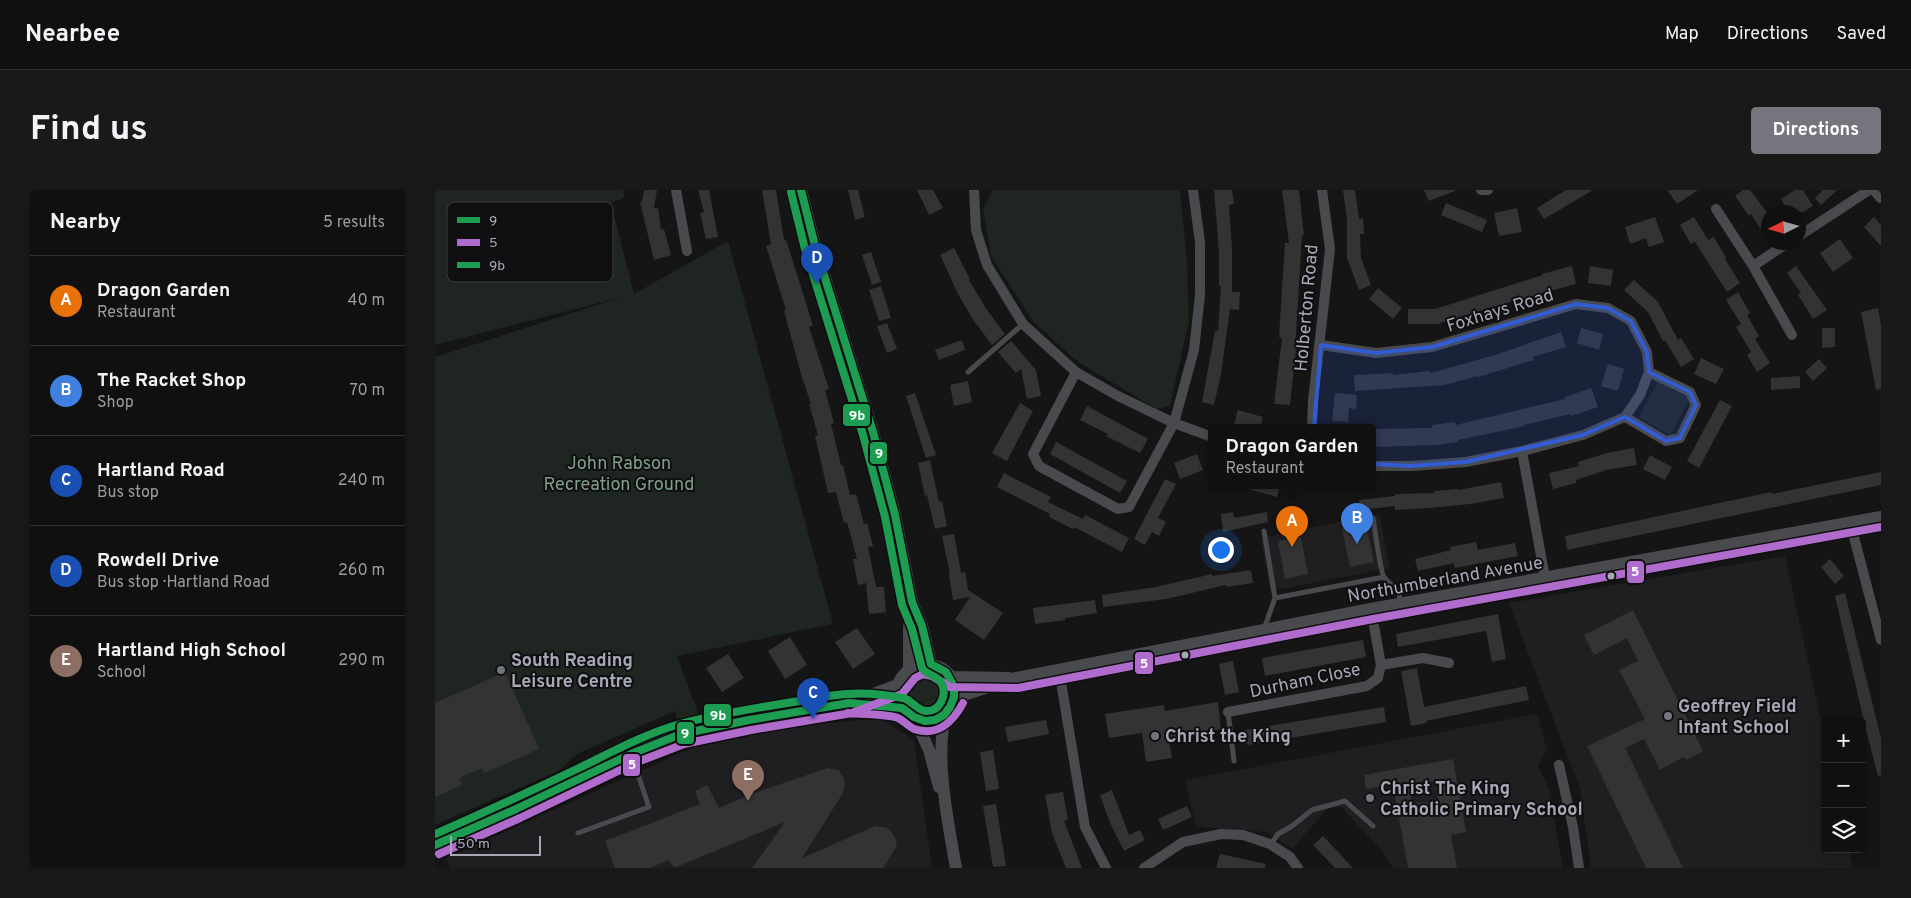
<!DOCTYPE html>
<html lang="en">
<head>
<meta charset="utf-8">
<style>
	:root { --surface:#101010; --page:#191919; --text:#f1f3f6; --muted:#9c9d9f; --line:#303030; --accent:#74757d }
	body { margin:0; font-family:Overpass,sans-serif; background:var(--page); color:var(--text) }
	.controls { position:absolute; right:15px; bottom:15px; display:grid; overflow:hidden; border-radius:5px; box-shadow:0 2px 12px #0003 }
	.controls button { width:45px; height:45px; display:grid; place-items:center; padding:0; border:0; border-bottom:1px solid var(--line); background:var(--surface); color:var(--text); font:25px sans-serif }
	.compass { position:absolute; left:1326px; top:15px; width:45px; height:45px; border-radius:50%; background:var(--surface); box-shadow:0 2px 12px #0003; rotate:265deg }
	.scale { position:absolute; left:15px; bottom:12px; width:91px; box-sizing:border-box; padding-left:5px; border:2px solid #a7a8b5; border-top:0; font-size:14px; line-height:18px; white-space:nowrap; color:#a7a8b5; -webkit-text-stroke:4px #0f0f11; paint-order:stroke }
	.you { position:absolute; left:785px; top:359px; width:18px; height:18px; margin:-12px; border:4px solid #fff; border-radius:50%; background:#1a73e8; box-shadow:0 0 0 8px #1a73e833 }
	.badge { display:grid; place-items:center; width:32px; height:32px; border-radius:50%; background:var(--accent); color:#fff; font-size:16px; font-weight:700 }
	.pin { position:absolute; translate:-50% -41px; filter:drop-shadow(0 1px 2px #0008) }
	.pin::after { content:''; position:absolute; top:26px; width:18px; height:15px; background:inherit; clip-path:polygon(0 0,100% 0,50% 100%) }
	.popup { position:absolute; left:773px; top:234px; width:168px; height:65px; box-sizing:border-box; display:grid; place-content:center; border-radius:5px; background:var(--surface); filter:drop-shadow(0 1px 4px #0005); font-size:16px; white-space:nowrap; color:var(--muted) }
	.popup b { font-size:19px; color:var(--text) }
	.popup::after { content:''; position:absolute; left:50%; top:100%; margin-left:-10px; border:10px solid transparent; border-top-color:var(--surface) }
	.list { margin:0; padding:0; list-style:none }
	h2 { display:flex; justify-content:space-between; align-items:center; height:65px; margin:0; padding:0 20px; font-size:21px }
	h2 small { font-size:16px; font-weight:400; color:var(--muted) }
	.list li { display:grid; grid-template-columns:32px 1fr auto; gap:15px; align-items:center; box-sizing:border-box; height:90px; padding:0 20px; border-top:1px solid var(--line) }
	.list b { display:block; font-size:19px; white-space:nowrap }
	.list p { margin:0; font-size:16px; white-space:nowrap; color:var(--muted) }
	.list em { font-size:16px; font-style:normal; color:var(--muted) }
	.icon { flex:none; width:28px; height:28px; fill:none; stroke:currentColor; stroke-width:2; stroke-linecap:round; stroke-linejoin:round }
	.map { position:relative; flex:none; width:1446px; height:678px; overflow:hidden; border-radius:5px }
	header { display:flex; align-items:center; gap:30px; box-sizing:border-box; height:70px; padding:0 25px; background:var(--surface); border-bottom:1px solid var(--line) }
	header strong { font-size:24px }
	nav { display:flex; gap:28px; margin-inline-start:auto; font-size:18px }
	.intro { display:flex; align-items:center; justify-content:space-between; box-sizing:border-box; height:120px; padding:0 30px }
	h1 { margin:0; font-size:35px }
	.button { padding:12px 22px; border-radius:5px; background:var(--accent); color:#fff; font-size:18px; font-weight:700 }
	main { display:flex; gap:30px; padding:0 30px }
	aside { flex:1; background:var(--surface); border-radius:5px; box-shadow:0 2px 12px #0003 }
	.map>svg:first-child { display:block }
</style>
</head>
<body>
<header>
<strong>Nearbee</strong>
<nav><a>Map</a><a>Directions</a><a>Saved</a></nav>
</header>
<div class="intro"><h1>Find us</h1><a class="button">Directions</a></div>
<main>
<aside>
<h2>Nearby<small>5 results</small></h2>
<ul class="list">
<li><span class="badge" style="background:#e8710a">A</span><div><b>Dragon Garden</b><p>Restaurant</p></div><em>40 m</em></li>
<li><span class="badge" style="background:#3f7fe0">B</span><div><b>The Racket Shop</b><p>Shop</p></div><em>70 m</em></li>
<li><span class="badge" style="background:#1a4fb4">C</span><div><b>Hartland Road</b><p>Bus stop</p></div><em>240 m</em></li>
<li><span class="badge" style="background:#1a4fb4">D</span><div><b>Rowdell Drive</b><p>Bus stop · Hartland Road</p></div><em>260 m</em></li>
<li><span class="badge" style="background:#8d6e63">E</span><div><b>Hartland High School</b><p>School</p></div><em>290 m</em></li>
</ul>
</aside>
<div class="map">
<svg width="1446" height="678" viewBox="0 0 1446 678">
	<rect width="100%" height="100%" fill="#151515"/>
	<path fill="#1f1f21" d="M944 324 955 378 835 401 826 348Z
		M1350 366 1390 549V659H1414L1418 678H1156L1145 599 1074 413Z
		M1102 524 1112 560 1103 576 1114 599 1128 678H958L947 661 906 617 893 618 857 659 832 642 761 637 750 590Z
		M445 528 479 550 497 678H15L11 668 266 554 366 536Z"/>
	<path fill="#1f2520" d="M0 0H188L189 8 176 13 199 104 293 51 398 434 242 466 265 528 244 534 240 521 144 563 123 581 0 635V167L187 107 0 155Z
		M558 0H745L752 70 754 131 735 216 722 219 643 172 598 131 556 66 548 19Z
		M1223 192 1255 209 1235 245 1204 227Z
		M468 503a22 22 0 1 1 44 0a22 22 0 1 1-44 0Z"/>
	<path fill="#333334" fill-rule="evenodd" d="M209 0H222L219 18H223L226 40 229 39 236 65 219 70 205 12H207Z
		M263 0H274L283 47 271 49 265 23 269 22Z
		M327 0H341L349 50H351L361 81 378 136 374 137 394 199 390 200 399 233 396 234 406 275H408L415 305 421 304 429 334 432 333 438 356 433 357 441 397H449L451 422 434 424 431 393 423 395 418 369H422L412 332 409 333 401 302 393 303 380 246 383 245 374 214H376L366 184 349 121 351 120 331 56 336 54Z
		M413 0H423L430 27 420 30Z
		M482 0H498L508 18 494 25Z
		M779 0H797L799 14 794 15 797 59V102H805L804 120 795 119 786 184 779 215 767 212 780 141H783L786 96H784V62Z
		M847 0H864L869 45H867L860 159H861L855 215 839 214 847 148 844 147 850 53H854Z
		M908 0H920L924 29 928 28 929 44H925L926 68 936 95 924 100 912 68V29Z
		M989 0H1020V1L994 11Z
		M1131 0H1158L1109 29 1102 18Z
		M1232 0H1263L1242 14Z
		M1308 0H1315L1334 25V52L1316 24 1314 26 1300 6Z
		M1360 0H1368L1378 16 1368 22H1354L1346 9Z
		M1388 0H1402L1386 15 1380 8Z
		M1011 13 1052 30 1047 42 1006 25Z
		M1082 18 1087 42 1064 46 1059 23Z
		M1220 27 1229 52 1214 57 1211 48 1195 54 1190 37Z
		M1259 27 1273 50 1279 47 1291 68 1290 69 1305 93 1292 102 1260 52 1256 54 1245 35Z
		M1439 27 1446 35V56L1429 37Z
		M1405 49 1418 68 1398 82 1385 63Z
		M519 58 535 89 534 90 552 120 570 144 557 155 539 131 523 104 505 65Z
		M436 62 446 92 437 95 427 65Z
		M1137 76 1141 94 1050 119 1005 133V134H973V119H1000L1108 85 1107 84Z
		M1155 76 1178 80 1176 96 1153 93Z
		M1361 76 1392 120 1378 129 1363 105 1366 103 1352 83Z
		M1199 90 1223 112 1243 150 1246 148 1259 169 1246 177 1230 150 1228 151 1213 122 1189 100Z
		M446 96 456 128 444 131 434 100Z
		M943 98 967 118 958 129 934 109Z
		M1303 102 1315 123 1312 125 1324 146 1320 149 1335 173 1322 182 1312 165 1316 162 1301 137 1306 134 1291 110Z
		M1443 118 1446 135V199L1441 200 1426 122Z
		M452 133 462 159 452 163 442 136Z
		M1146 138 1168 144 1164 160 1142 153Z
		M1387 138H1400V157L1387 158Z
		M1126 142 1131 157 1098 167 1099 170 1043 187 1042 186 1010 195 920 201 919 185 958 183V185L995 181 996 183 1060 165Z
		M527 150 530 160 504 170 500 160Z
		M576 151 601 180 606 206 592 209 586 179 581 183 563 162Z
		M1266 168 1289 179 1281 194 1259 184Z
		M1384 169 1392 178 1378 191 1370 182Z
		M1173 174 1189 179 1183 201 1166 196Z
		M1365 186V198L1336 200V188Z
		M533 191 537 212 519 216 515 195Z
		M1156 198 1163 217 1136 226 1135 224 1089 235 1090 236 1023 250V252L1000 255 937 257V239L997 238V235L1020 232 1021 235 1130 209V207Z
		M480 203 501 265 491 268 471 206Z
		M900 203 922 205 921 219 914 218 913 232 897 231Z
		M1285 210 1297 216 1264 278 1252 271Z
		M585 213 598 221 572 271 557 263Z
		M652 216 713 249 705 263 671 246 673 244 645 230Z
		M803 220 828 227 825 238H816L799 234Z
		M621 252 692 291 685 303 615 264Z
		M1199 258 1202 275 1171 280 1141 290V293L1118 299 1114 283 1144 276 1143 272 1172 263Z
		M762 264 768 280 745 289 739 273Z
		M1215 265 1237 277 1230 290 1208 279Z
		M495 270 504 312 507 311 512 336 500 339 492 305 490 306 483 273Z
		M1446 282V295L1132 360 1130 346 1336 302 1337 304Z
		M569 283 616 307 613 312 648 329 650 325 694 348 687 362 639 337 638 339 614 327 615 324 562 297Z
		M730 289 741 294 723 328 731 332 724 346 717 342 710 355 699 349Z
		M1066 292 1069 308 1035 314 995 318 960 320V316L925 320 924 310 960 306V304L999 303V301L1023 299V300Z
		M813 296H845L842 307 813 299Z
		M798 322 799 328 832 322 833 332 788 342 786 324Z
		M931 334 939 372 915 377 907 338Z
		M519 344 526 383 530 382 533 400 568 423 549 450 520 430 535 407 518 410 514 385 515 384 507 346Z
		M866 347 873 384 850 389 843 351Z
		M1041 352 1043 360 1080 353 1083 366 1020 378 1019 373 983 381 980 369 1016 360 1015 357Z
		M1395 369 1409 386 1400 394 1386 377Z
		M816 380 818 393 792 397 791 395 731 409 668 417 667 405 721 397 777 384V386Z
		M1410 403 1446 548V585L1443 586 1430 536 1400 406Z
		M660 410 662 423 630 428V430L600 434 598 418Z
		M1198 420 1268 561 1251 570 1249 567 1225 580 1209 549 1190 558 1248 678H1211L1152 556 1210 529 1184 480 1203 471 1192 448 1159 465 1149 445Z
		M1063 424 1071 469 1057 472 1051 441 963 457 961 444Z
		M422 438 440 464 418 479 400 452Z
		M355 447 372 475 350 489 333 461Z
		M928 450 931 467 830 486 827 468Z
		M293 464 309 488 287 502 271 478Z
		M798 471 804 502 790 505 784 474Z
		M982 478 989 517 1091 496 1094 510 991 531 992 533 976 536 966 481Z
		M70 482 104 559 50 583 47 578 24 588 27 595 0 607V513Z
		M783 512 786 539 734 549 737 568 711 572 707 543 674 548 670 524 729 515 730 521Z
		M949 517 951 532 812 555 810 540Z
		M611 530 614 544 573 552 570 537Z
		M558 560 564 599 551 601 545 562Z
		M1018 569 1031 642 1016 645 1022 678H973L958 594 931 599 929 585ZM1002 591 1003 611 977 613 975 593Z
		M393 578 404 580 410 591 408 603 367 668 440 636 453 638 460 647 462 656 448 678H317L350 632 239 678 234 670 214 678H180L170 651 265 614 260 601 272 595 284 618 316 604Z
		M677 600 694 645 705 640 710 650 689 661 675 633 665 605Z
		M628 602 633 630 629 631 647 678H631L617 643 610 605Z
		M561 614 571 676 558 677 548 616Z
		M752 616 757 627 728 640 723 629Z
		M888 646 918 678H900L878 655Z
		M785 664 831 674 830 678H781Z"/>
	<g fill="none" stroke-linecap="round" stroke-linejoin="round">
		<path stroke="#494a4d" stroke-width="5" d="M533 182 588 134
			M938 328C940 339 945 381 949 387 956 398 965 394 965 413
			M829 341 840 408
			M829 439 840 408 949 387
			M793 522 799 571
			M143 643 214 617 196 564
			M836 654 843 644 857 636 877 620 910 611 938 636"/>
		<path stroke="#494a4d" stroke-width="10" d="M241 0 252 61
			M539 0 541 40 552 75 588 134 641 182 683 206 739 233 777 247
			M1046 0H1053
			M1281 19 1318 76 1357 145
			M1364 46 1434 0
			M1318 76 1354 52
			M886 155 941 163 997 157 1141 114 1173 118 1196 131 1212 162 1214 182 1205 205 1190 227 1148 245 1087 261 1031 272 976 276H937
			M641 182 598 264 604 276 683 319 694 317 739 233 759 160 765 105V52L758 0
			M1190 227 1231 251 1245 248 1261 215 1255 202 1214 182
			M877 238 878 211 895 59 887 0
			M1087 261 1110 388
			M1415 332 1446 450
			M946 475 988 468 1014 473
			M624 480 650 637 671 678
			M793 522 932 496 943 488 946 475 936 419
			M1124 575 1138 637 1144 678
			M709 678 748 652 786 644 808 645 835 654 855 667 863 678"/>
		<path stroke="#494a4d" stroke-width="12" d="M366 0 380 56 438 242 460 325 477 412 487 436 496 474
			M1440 0 1446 7
			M484 474C553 473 506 565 468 520 453 501 466 482 484 474Z
			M474 479V438L477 414
			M516 487 574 488
			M519 508 581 488 936 419 1446 327
			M420 514 467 518
			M511 522C499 566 513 632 521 678
			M480 529 494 560 504 597
			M0 655 81 619 196 564 246 544 314 530 414 513 463 495"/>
		<defs>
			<path id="bus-1" d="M0 655 81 619 196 564 246 544 314 530 414 513 467 518 479 527 490 531 500 530 509 525 515 517 519 507V497L511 482 496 474 487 436 477 412 460 325 438 242 380 56 366 0"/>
			<path id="bus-2" d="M413 523C424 524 455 524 463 528 469 531 473 536 479 539 502 547 518 532 528 513
				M4 664 85 628 200 573 249 554 316 540 417 523 467 504 480 488 488 484 497 486 515 497 583 498 938 429 1446 337"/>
			<path id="bus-3" d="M0 644C48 623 96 601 144 578 175 563 212 543 245 534 293 521 344 515 393 506 417 502 444 503 468 508 477 510 481 520 491 521 505 522 512 505 507 494 503 485 492 486 487 478L477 439 467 415 450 327 428 245 370 59 356 2"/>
		</defs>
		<use href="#bus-1" stroke="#0f0f11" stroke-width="11"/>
		<use href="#bus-2" stroke="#0f0f11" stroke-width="11"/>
		<use href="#bus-3" stroke="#0f0f11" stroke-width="11"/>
		<use href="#bus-1" stroke="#1d9d52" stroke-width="8"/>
		<use href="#bus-2" stroke="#b06ccc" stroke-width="8"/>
		<use href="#bus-3" stroke="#1d9d52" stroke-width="8"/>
	</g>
	<path fill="#325cd3" fill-opacity="0.2" stroke="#325cd3" stroke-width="4" stroke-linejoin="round" d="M1141 114 1173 118 1196 131 1212 162 1214 182 1255 202 1261 215 1245 248 1231 251 1190 227 1148 245 1031 272 976 276 876 271 886 155 941 163 997 157Z"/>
	<g fill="#a7a8b5" stroke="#0f0f11" stroke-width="2">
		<circle cx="1176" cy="386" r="4.5"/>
		<circle cx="750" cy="465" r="4.5"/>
	</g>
	<g fill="#74757d" stroke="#0f0f11" stroke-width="2">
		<circle cx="66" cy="480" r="5"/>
		<circle cx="1233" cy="526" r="5"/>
		<circle cx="720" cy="546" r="5"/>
		<circle cx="935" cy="608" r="5"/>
	</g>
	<g text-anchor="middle" stroke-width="4" stroke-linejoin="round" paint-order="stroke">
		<g font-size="18" fill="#a7a8b5" stroke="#0f0f11">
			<text transform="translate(871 118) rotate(-85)" y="6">Holberton Road</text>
			<text transform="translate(1065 120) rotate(-17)" y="6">Foxhays Road</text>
			<text transform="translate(1010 389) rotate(-10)" y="6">Northumberland Avenue</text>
			<text transform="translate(870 490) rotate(-12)" y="6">Durham Close</text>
		</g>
		<g font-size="18" fill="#7f9f88" stroke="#0f0f11">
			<text x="184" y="279">John Rabson<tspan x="184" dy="21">Recreation Ground</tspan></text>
		</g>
		<g font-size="18" font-weight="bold" fill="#a7a8b5" stroke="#0f0f11" text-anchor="start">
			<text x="76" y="476">South Reading<tspan x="76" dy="21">Leisure Centre</tspan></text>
			<text x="1243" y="522">Geoffrey Field<tspan x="1243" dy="21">Infant School</tspan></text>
			<text x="730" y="552">Christ the King</text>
			<text x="945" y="604">Christ The King<tspan x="945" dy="21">Catholic Primary School</tspan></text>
		</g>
	</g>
	<rect x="12" y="12" width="166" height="80" rx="8" fill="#0f0f11" stroke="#3d3d42" stroke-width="1"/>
	<rect x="22" y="27" width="23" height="6" fill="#1d9d52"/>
	<rect x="22" y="49" width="23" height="7" fill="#b06ccc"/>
	<rect x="22" y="72" width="23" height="6" fill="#1d9d52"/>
	<g font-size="14" fill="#a7a8b5">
		<text x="54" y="35">9</text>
		<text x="54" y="57">5</text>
		<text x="54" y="80">9b</text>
	</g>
	<g stroke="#0f0f11" stroke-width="2">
		<rect x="407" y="213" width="29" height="24" rx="5" fill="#1d9d52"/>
		<rect x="434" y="251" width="19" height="24" rx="5" fill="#1d9d52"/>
		<rect x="1191" y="370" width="19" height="24" rx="5" fill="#b06ccc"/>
		<rect x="699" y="461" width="20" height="24" rx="5" fill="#b06ccc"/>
		<rect x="268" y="513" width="29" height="24" rx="5" fill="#1d9d52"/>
		<rect x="241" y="531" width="19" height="24" rx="5" fill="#1d9d52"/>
		<rect x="187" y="563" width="19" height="24" rx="5" fill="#b06ccc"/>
	</g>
	<g font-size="14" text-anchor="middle" font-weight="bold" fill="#fff">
		<text x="422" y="230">9b</text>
		<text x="444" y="268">9</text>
		<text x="1200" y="386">5</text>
		<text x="709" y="478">5</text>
		<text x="283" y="530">9b</text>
		<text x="250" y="548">9</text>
		<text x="197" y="579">5</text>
	</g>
</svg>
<div class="controls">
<button>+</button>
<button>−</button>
<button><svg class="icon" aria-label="layers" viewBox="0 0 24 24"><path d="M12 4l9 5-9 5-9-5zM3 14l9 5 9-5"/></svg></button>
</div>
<svg class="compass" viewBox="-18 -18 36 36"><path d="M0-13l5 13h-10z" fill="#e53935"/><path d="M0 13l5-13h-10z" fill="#9c9d9f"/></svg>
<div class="scale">50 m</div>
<div class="you"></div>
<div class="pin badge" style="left:857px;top:357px;background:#e8710a">A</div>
<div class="popup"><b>Dragon Garden</b>Restaurant</div>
<div class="pin badge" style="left:922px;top:354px;background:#3f7fe0">B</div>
<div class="pin badge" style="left:378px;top:529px;background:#1a4fb4">C</div>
<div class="pin badge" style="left:382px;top:94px;background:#1a4fb4">D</div>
<div class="pin badge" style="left:313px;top:611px;background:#8d6e63">E</div>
</div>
</main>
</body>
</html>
